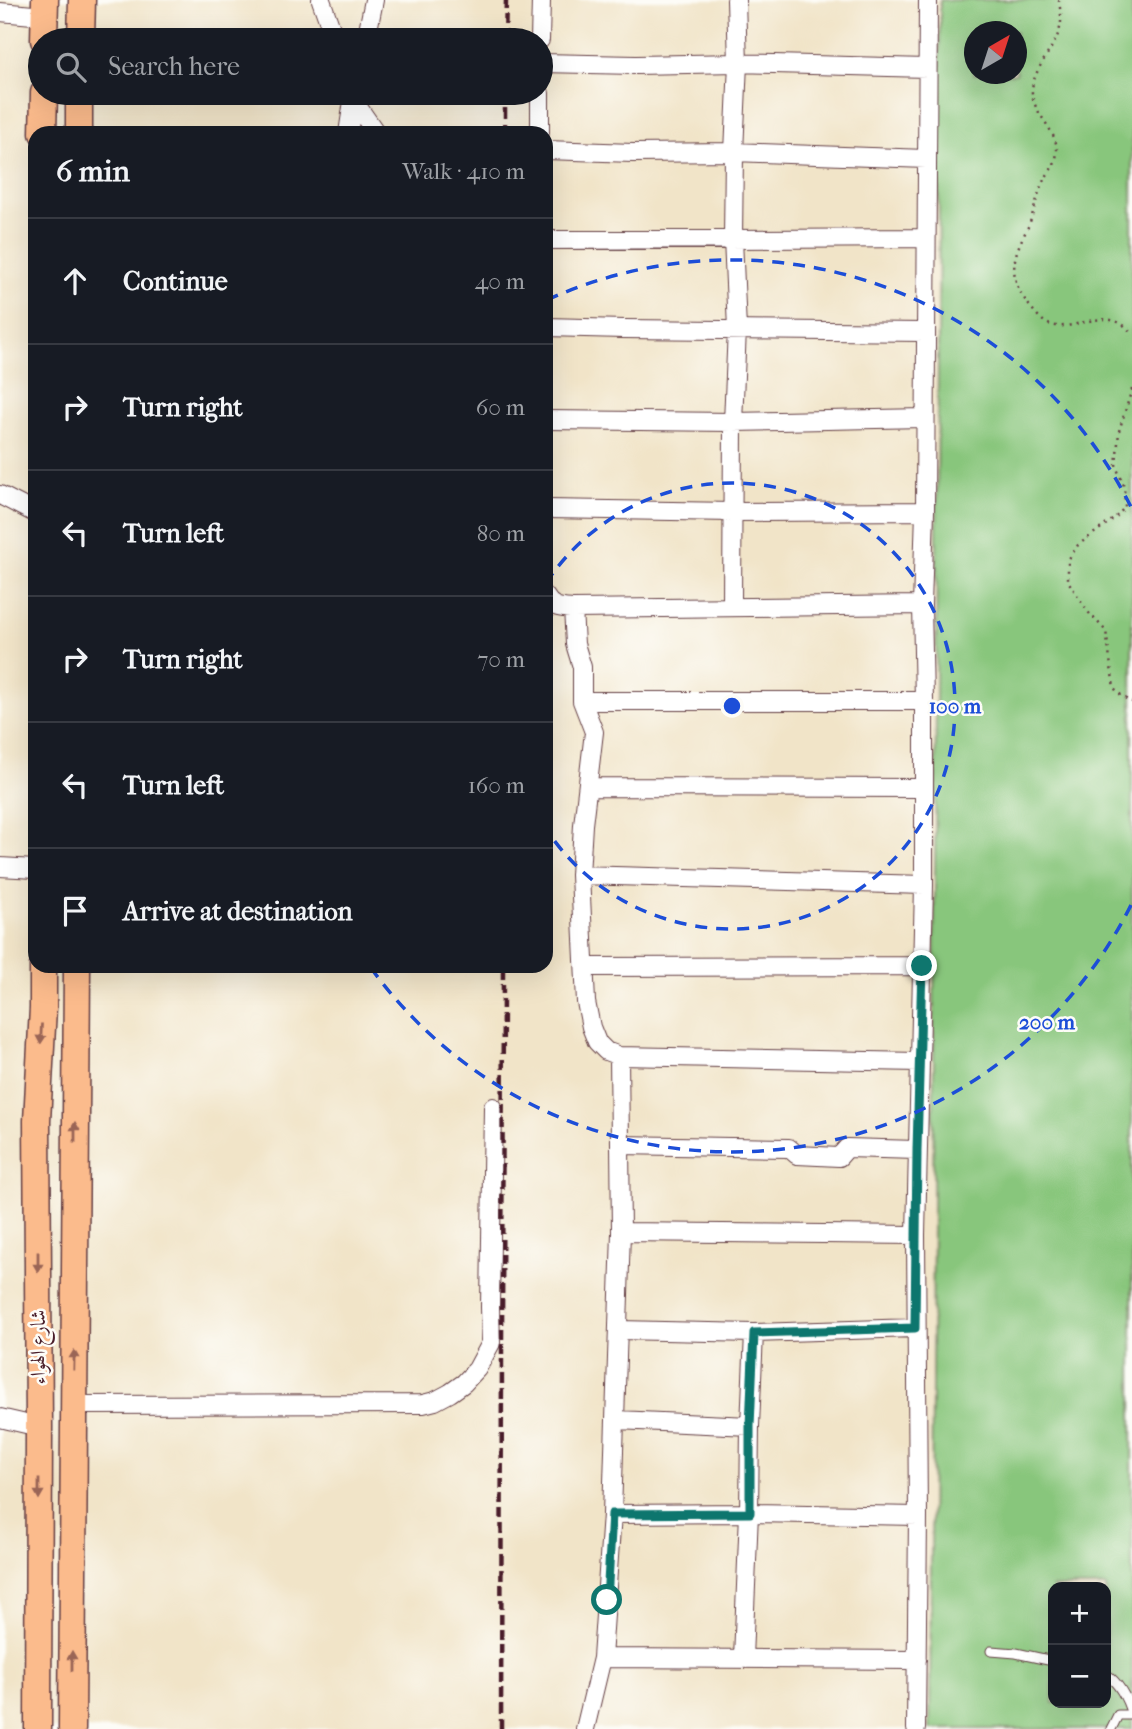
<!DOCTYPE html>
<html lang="en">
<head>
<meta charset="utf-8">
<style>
	:root { --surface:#171b24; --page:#20242c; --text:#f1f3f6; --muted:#9ea1a6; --line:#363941 }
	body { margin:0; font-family:"IM FELL French Canon",Amiri,serif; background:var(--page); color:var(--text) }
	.controls { position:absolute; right:21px; bottom:21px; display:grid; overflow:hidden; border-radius:14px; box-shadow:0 7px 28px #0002 }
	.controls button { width:63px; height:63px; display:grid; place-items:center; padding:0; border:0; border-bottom:2px solid var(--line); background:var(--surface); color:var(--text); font:35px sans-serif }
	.compass { position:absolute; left:964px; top:21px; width:63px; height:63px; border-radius:50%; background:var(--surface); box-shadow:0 7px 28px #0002; rotate:39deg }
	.stop { position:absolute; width:21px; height:21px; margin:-16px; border:5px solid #0f766e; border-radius:50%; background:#fff }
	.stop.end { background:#0f766e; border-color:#fff; box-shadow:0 2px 7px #0008 }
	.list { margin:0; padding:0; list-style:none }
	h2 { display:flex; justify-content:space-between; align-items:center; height:91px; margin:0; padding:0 28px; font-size:30px }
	h2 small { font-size:23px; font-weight:400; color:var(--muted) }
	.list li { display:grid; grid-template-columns:46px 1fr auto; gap:21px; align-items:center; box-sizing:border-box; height:126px; padding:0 28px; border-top:2px solid var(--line) }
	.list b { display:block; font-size:26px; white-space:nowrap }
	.list em { font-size:23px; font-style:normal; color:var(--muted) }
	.icon { flex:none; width:38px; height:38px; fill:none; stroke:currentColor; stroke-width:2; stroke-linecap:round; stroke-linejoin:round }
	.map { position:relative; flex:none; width:1132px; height:1729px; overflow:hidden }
	.search { position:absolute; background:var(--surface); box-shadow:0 7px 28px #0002; left:28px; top:28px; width:525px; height:77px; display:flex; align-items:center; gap:18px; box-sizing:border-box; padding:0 24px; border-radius:38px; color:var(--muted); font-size:26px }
	.panel { position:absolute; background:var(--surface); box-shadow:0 7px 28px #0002; left:28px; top:126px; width:525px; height:847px; border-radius:21px }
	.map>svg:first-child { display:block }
</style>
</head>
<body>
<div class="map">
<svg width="1132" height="1729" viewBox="0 0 1132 1729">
	<rect width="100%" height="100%" fill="#fdfcf7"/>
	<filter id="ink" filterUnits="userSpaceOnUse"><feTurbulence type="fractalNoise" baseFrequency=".0143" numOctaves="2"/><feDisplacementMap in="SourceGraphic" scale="14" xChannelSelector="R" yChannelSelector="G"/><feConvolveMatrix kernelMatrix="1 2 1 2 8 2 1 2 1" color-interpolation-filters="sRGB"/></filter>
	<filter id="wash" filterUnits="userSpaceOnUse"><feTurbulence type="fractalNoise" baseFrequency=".00686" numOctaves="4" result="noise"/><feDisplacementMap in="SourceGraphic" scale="28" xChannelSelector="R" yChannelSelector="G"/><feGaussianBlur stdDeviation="1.57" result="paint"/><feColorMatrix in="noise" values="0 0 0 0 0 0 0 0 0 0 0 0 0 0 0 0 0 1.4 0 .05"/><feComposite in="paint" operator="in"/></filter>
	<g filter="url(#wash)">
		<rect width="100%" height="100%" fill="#f1e4c8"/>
		<path fill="#88c67c" stroke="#697254" stroke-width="2" fill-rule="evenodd" d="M940 0H1132V1729H930ZM974 32H1016V74H974ZM1053 1587H1106V1703H1053Z"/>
	</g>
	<g filter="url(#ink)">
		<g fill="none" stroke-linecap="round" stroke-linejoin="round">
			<defs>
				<path id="lane" d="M991 1651 1016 1653 1053 1661
					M1106 1674C1120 1684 1127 1698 1132 1715
					M1111 1729 1118 1715H1132"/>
				<path id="street" d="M321 0 335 40
					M0 12 44 16
					M366 40 374 0
					M540 40 541 0
					M541 63 636 65 738 63 927 68
					M351 93 353 100 376 133
					M348 133 354 95
					M540 133V93
					M546 150 633 153 734 152 926 159
					M546 240 926 238
					M546 327 624 329 925 332
					M546 420 733 422 924 418
					M0 495 35 513
					M546 509 734 512 925 511
					M546 597C551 608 562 608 573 609L922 605
					M732 606 733 422 737 329 733 239 734 152 738 63 736 0
					M573 609 575 644 582 667V701L594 732 583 825 580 875 586 1002 591 1027 597 1042 606 1051 619 1056 919 1062
					M582 701H924
					M588 787 923 788
					M0 867 35 869
					M580 875 924 885
					M585 967 922 966
					M620 1145 789 1148 797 1155 839 1157 847 1148 917 1150
					M621 1232 916 1235
					M619 1330 754 1333 915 1328
					M73 1405 423 1404 435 1401 450 1393 464 1383 477 1369 491 1343 490 1307 493 1107
					M0 1418 39 1427
					M617 1420 750 1426
					M612 1514 749 1513 918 1516
					M602 1658 917 1660
					M743 1658 749 1513 750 1426 754 1333
					M585 1729 602 1658 612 1514 621 1232 619 1056
					M916 1729 918 1516 916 1235 924 885V701L922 605 925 511 928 0"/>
				<path id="primary" d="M44 40 45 0
					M81 40 82 0
					M43 133 44 93
					M79 133V93
					M38 1729 39 1427 37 1121 43 1008V966
					M72 1729 77 966"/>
			</defs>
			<use href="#lane" stroke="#633d43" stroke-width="11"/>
			<use href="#street" stroke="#633d43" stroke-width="20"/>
			<use href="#primary" stroke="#633d43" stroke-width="29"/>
			<path stroke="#633d43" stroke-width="2.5" stroke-dasharray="2 5" stroke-linecap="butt" d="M1059 0C1059 5 1061 11 1061 16 1063 43 1035 62 1032 89 1030 114 1063 132 1056 158 1054 168 1045 176 1041 186 1037 198 1034 210 1030 222 1027 230 1022 238 1019 246 1007 276 1019 295 1039 317 1061 341 1092 309 1120 323 1125 325 1128 330 1132 333
				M1132 389 1119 431 1116 466 1124 486 1125 507 1115 518 1078 545 1068 560V581L1089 613 1106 631 1114 688 1123 697 1132 702"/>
			<use href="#lane" stroke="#fff" stroke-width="9"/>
			<use href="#street" stroke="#fff" stroke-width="18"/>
			<use href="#primary" stroke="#fbbb8c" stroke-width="26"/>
			<path stroke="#4a1f2b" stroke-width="4.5" stroke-dasharray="10 5" stroke-linecap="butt" d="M505 40 506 0
				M505 133V93
				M501 1729 503 966"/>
		</g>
		<defs><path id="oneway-solid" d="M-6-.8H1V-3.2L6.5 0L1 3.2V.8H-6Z" transform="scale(1.75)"/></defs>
		<g fill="#9a6557">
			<use href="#oneway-solid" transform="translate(41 1034) rotate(93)"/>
			<use href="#oneway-solid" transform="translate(75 1132) rotate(-90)"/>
			<use href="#oneway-solid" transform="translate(38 1262) rotate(90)"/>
			<use href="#oneway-solid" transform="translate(74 1360) rotate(-89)"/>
			<use href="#oneway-solid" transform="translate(39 1489) rotate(90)"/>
			<use href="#oneway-solid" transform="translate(72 1661) rotate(-90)"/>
		</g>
	</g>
	<g fill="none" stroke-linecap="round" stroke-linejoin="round" filter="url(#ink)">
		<path stroke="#0f766e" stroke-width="9" d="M607 1600 612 1514 750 1513V1426L754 1333 915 1328 917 1150 922 966"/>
	</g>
	<g fill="none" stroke="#1d4ed8" stroke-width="3.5" stroke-dasharray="12 9">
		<path d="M546 583A223 223 0 1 1 546 829"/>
		<path d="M1131 905A446 446 0 0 1 371 968M547 300A446 446 0 0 1 1131 507"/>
	</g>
	<g text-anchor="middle" stroke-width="5" stroke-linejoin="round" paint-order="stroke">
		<g font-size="21" fill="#4a1f2b" stroke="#fdfcf7">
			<text transform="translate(38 1347) rotate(-90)" y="7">شارع الهواء</text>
		</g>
	</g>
	<circle cx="732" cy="706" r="10" fill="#1d4ed8" stroke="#fdfcf7" stroke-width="3.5"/>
	<g font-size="21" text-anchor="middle" font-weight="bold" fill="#1d4ed8" stroke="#fdfcf7" stroke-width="5" stroke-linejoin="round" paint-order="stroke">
		<text x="955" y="713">100 m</text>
		<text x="1047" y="1029">200 m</text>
	</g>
</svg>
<div class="controls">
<button>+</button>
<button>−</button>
</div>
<svg class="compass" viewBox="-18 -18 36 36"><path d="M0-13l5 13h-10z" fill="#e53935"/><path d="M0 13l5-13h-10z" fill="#9ea1a6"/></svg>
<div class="stop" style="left:607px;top:1600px"></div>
<div class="stop end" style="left:922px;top:966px"></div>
<div class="search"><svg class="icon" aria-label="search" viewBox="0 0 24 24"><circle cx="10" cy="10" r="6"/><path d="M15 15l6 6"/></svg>Search here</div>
<section class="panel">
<h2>6 min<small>Walk · 410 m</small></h2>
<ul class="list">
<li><svg class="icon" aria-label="ahead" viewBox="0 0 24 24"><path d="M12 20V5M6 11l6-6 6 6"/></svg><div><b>Continue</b></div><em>40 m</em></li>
<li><svg class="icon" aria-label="right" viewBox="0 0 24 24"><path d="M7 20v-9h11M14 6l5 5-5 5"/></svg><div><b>Turn right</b></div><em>60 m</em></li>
<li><svg class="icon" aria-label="left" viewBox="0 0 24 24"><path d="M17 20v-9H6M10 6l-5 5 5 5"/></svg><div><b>Turn left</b></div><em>80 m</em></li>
<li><svg class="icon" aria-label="right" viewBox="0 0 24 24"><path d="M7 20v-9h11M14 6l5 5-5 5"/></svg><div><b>Turn right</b></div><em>70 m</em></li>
<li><svg class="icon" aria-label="left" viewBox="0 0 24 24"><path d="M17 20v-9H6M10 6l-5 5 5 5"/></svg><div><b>Turn left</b></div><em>160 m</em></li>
<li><svg class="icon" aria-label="arrive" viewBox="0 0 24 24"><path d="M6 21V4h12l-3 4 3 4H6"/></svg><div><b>Arrive at destination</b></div></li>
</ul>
</section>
</div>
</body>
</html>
